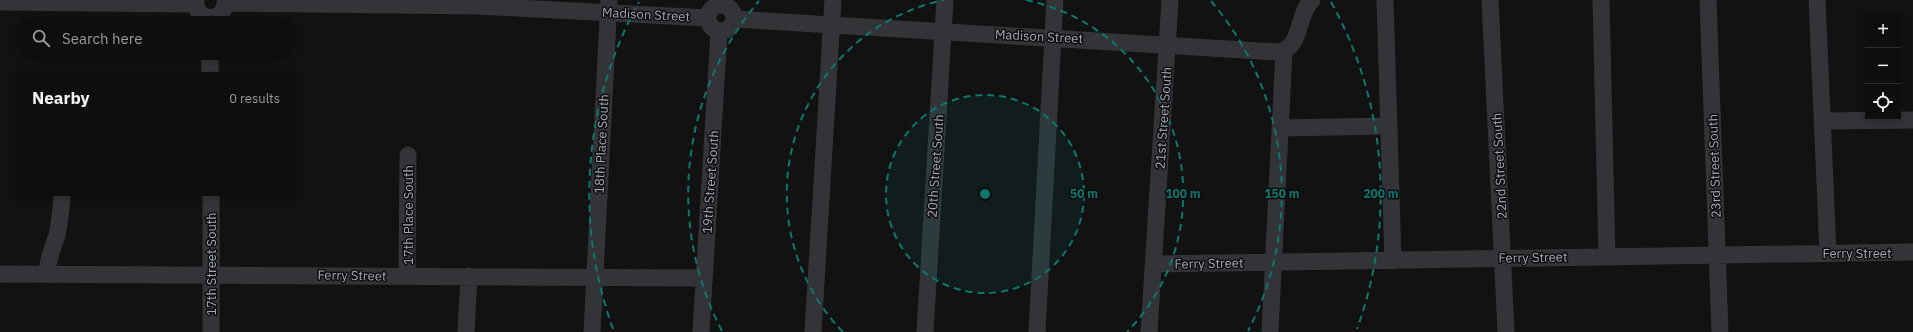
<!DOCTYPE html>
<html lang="en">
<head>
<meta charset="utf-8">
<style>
	:root { --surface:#0e0e0e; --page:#1c1c1c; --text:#f1f3f6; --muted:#9b9c9e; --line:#2e2e2e }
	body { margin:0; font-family:"IBM Plex Sans",sans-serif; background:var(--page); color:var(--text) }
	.controls { position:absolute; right:12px; top:12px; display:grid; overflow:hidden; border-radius:0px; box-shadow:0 2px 6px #0003 }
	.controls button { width:36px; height:36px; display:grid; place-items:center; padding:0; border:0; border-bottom:1px solid var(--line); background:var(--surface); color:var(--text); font:20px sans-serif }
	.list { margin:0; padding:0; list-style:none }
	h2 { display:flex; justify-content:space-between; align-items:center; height:52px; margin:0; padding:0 16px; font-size:17px }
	h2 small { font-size:13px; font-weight:400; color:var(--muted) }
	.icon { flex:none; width:22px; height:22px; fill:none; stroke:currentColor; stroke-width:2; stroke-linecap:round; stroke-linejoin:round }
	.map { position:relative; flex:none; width:1913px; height:332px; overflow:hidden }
	.search { position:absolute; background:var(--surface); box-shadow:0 2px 6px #0003; left:16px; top:16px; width:280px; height:44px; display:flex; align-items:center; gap:10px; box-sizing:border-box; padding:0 14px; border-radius:22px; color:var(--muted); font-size:15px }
	.panel { position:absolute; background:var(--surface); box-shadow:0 2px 6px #0003; left:16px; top:72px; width:280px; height:124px; border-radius:0px }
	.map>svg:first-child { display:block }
</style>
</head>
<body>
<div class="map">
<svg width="1913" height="332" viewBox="0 0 1913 332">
	<rect width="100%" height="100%" fill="#121213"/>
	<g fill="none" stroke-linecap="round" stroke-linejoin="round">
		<path stroke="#333438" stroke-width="17" d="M196 0C195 10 200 16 210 18 220 17 226 10 225 0
			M1385 0 1393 261
			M1490 0 1506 332
			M1601 0 1607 256
			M1708 0 1720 332
			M1817 0 1828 253
			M0 2 195 4
			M225 3 478 6 708 18
			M708 18a13 13 0 1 1 26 0a13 13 0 1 1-26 0Z
			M734 19 1277 52C1303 50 1296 14 1312 0
			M210 53V73
			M1823 121 1913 120
			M1280 128 1388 126
			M211 195V332
			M1154 264 1913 252
			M0 274 703 278
			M47 274C47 260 53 248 57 235 60 222 61 209 62 195
			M407 276 408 155
			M466 332 469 276
			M592 332 609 0
			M701 332 719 32
			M813 332 833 0
			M925 332 945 0
			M1037 332 1055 0
			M1149 332 1170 0
			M1270 332 1284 51"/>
	</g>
	<circle cx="985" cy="194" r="99" fill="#0f766e" fill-opacity=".12"/>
	<g fill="none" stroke="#0f766e" stroke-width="2" stroke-dasharray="7 5">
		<circle cx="985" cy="194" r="99"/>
		<path d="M843 332A198 198 0 0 1 944 0M1026 0A198 198 0 0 1 1127 332"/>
		<path d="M722 331A297 297 0 0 1 759 1M1211 1A297 297 0 0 1 1248 331"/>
		<path d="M613 329A396 396 0 0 1 639 2M1331 2A396 396 0 0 1 1357 329"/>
	</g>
	<g text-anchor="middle" stroke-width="3" stroke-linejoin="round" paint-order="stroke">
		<g font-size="13" fill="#a4a9b3" stroke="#0d0d0e">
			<text transform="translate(646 14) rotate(3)" y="5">Madison Street</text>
			<text transform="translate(1039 36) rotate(3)" y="5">Madison Street</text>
			<text transform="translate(1163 118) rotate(-86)" y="5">21st Street South</text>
			<text transform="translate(601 144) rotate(-87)" y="5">18th Place South</text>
			<text transform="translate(935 166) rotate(-86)" y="5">20th Street South</text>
			<text transform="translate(1499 166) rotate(-93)" y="5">22nd Street South</text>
			<text transform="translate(1714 166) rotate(-92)" y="5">23rd Street South</text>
			<text transform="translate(710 182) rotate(-86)" y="5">19th Street South</text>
			<text transform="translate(408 215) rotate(-90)" y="5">17th Place South</text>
			<text x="1857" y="258">Ferry Street</text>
			<text transform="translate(1533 257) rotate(-1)" y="5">Ferry Street</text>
			<text transform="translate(1209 263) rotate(-1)" y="5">Ferry Street</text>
			<text transform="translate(211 264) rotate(-90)" y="5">17th Street South</text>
			<text transform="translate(352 275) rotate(1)" y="5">Ferry Street</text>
		</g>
	</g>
	<circle cx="985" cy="194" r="6" fill="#0f766e" stroke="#0d0d0e" stroke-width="2"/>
	<g font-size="12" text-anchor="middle" font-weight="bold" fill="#0f766e" stroke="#0d0d0e" stroke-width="3" stroke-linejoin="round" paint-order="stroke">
		<text x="1084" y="198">50 m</text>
		<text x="1183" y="198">100 m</text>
		<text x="1282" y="198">150 m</text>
		<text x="1381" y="198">200 m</text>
	</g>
</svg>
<div class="controls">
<button>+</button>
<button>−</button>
<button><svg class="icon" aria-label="locate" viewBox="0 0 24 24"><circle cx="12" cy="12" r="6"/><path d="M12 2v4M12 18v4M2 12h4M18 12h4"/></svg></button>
</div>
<div class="search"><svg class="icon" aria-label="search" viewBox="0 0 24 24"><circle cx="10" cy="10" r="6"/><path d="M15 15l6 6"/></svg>Search here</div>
<section class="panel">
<h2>Nearby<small>0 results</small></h2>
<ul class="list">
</ul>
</section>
</div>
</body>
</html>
